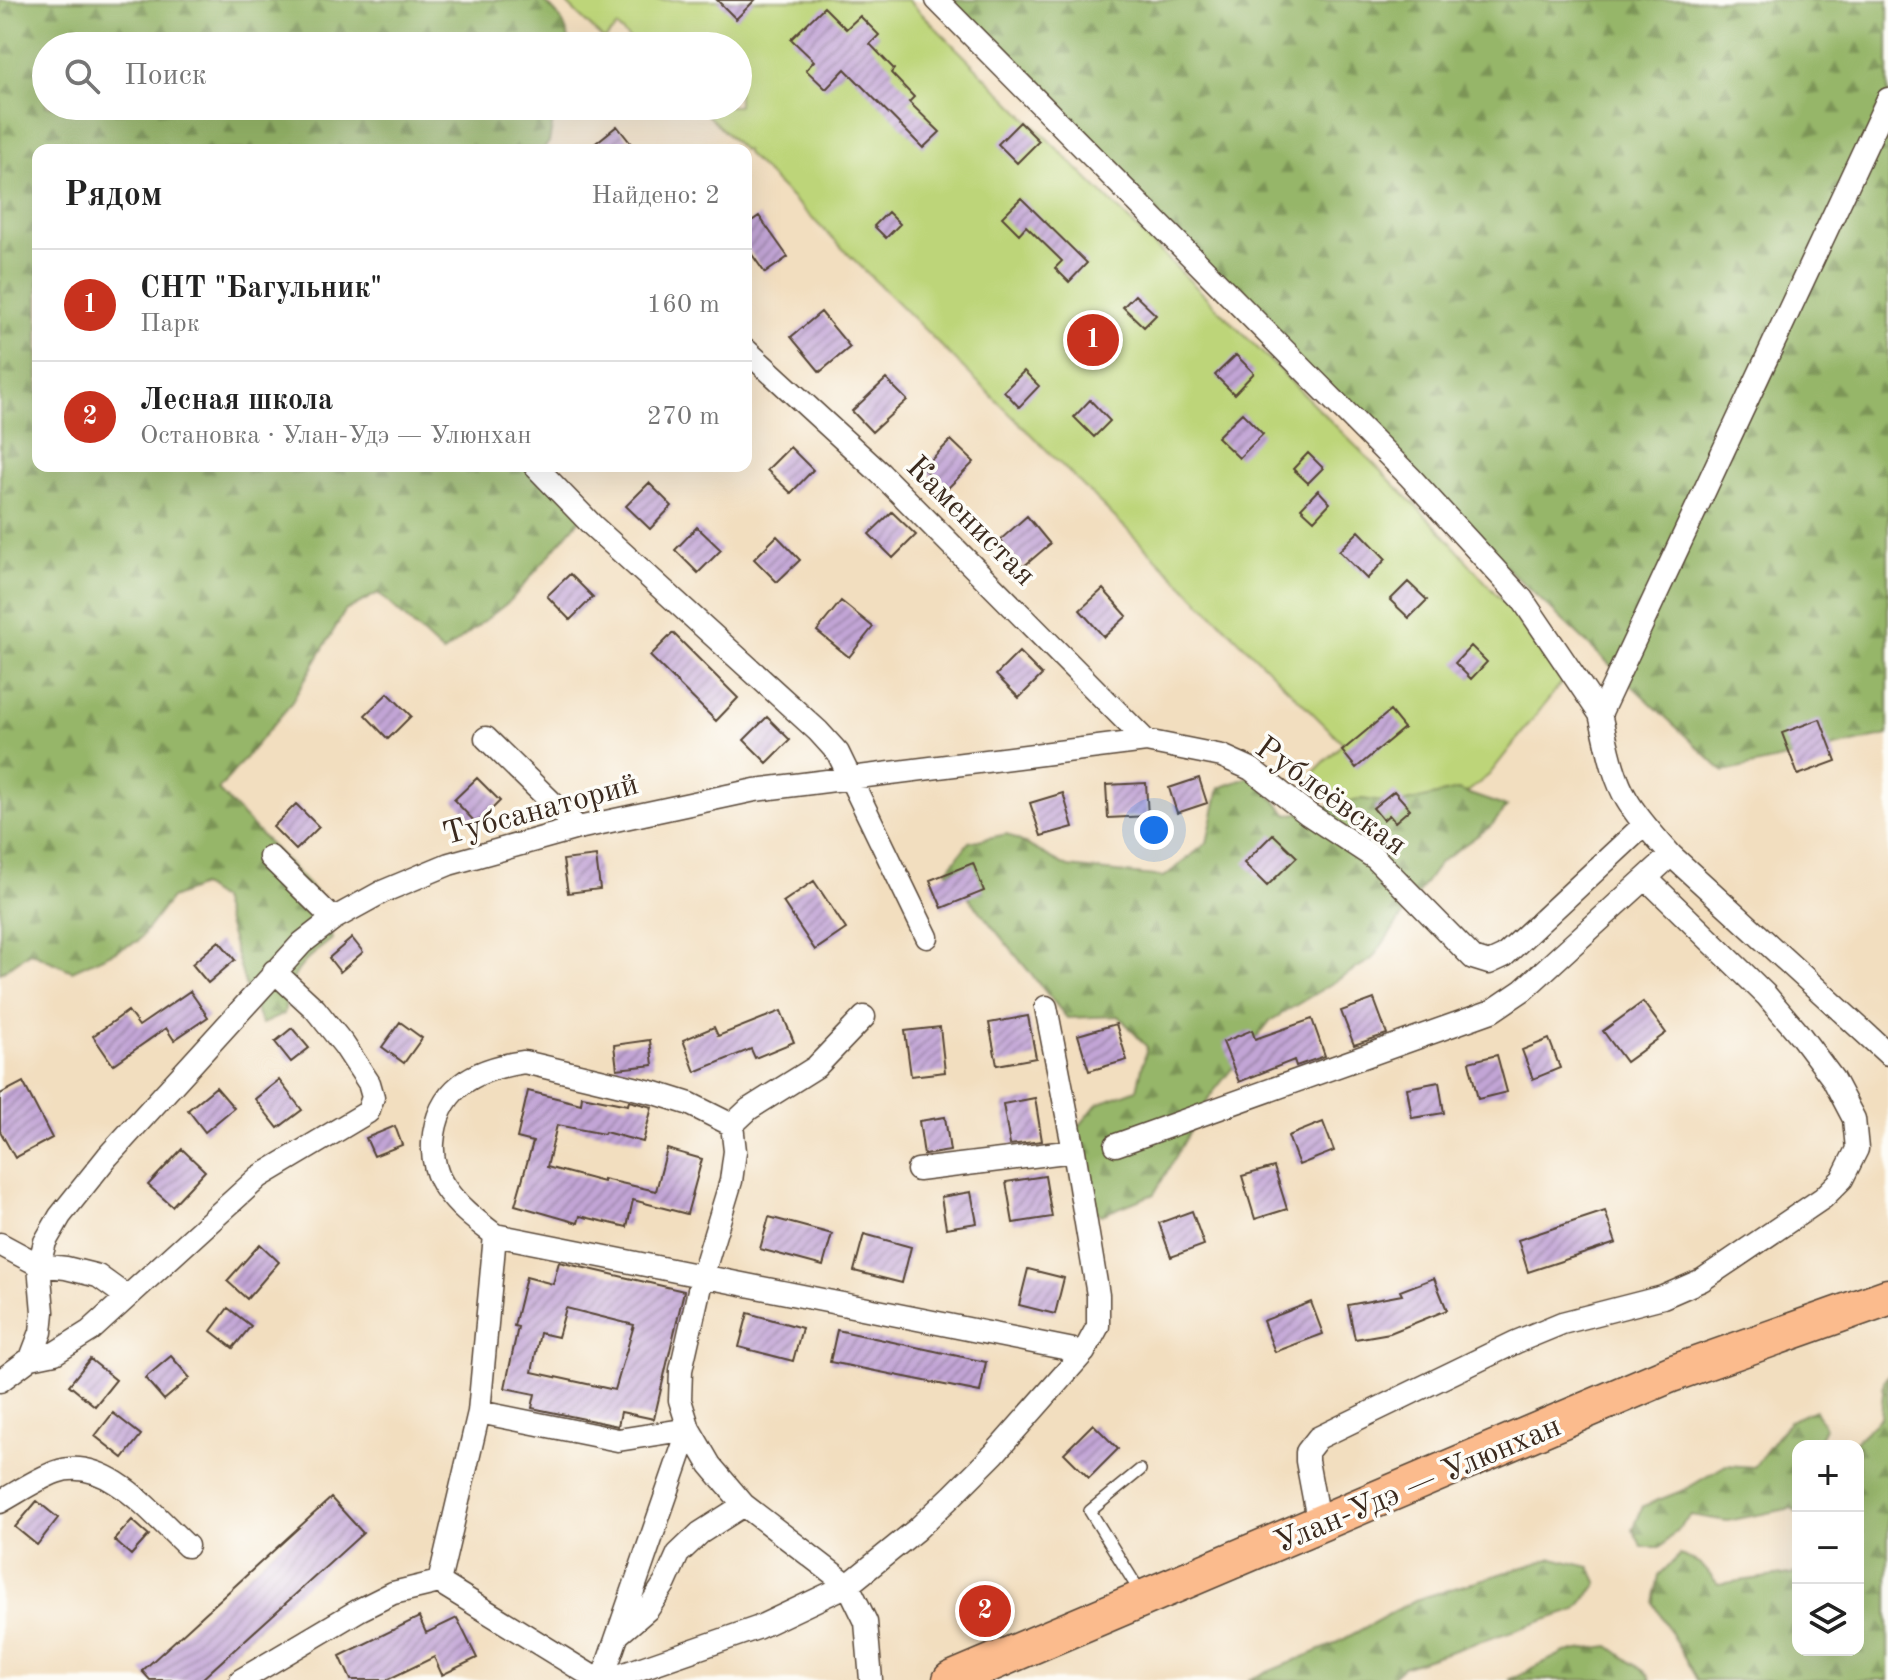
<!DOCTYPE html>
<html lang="ru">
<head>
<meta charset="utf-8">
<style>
	:root { --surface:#fff; --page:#f6f6f6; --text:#222; --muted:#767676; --line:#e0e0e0; --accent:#c8321e }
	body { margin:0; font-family:"Old Standard TT",serif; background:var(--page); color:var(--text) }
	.controls { position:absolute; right:24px; bottom:24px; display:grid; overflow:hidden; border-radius:16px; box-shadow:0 8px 32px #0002 }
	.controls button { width:72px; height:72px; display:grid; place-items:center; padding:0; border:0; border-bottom:2px solid var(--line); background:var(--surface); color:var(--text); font:40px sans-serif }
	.you { position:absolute; left:1154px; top:830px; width:28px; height:28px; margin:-20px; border:6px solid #fff; border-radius:50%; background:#1a73e8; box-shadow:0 0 0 12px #1a73e833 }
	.badge { display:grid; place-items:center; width:52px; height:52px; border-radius:50%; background:var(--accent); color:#fff; font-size:26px; font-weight:700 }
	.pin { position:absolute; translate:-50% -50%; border:4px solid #fff; box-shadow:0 2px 8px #0006 }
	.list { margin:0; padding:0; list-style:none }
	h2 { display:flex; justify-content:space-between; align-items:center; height:104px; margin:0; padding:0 32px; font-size:34px }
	h2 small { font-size:26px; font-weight:400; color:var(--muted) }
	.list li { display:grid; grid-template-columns:52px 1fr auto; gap:24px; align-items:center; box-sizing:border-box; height:112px; padding:0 32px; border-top:2px solid var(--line) }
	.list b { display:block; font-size:30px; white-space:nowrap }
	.list p { margin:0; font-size:26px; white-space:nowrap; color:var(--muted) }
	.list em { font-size:26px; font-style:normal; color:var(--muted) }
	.icon { flex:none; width:44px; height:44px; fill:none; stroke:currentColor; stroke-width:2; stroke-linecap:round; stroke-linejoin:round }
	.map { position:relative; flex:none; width:1888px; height:1680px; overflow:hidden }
	.search { position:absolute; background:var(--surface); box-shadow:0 8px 32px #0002; left:32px; top:32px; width:720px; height:88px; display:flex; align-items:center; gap:20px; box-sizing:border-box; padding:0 28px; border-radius:44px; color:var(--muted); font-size:30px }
	.panel { position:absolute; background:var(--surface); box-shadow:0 8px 32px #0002; left:32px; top:144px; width:720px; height:328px; border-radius:16px }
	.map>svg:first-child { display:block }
</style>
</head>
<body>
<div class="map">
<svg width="1888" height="1680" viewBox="0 0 1888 1680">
	<defs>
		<pattern id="forest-firs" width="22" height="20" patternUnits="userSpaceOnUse" patternTransform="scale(2)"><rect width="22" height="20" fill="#96b669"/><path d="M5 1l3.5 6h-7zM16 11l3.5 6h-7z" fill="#7c9456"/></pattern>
		<pattern id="building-hatch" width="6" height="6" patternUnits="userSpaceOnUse" patternTransform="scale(2)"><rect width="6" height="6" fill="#c2a5d6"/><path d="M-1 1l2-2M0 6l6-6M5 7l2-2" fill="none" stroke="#9f87ad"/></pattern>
	</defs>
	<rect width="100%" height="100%" fill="#fdfcf7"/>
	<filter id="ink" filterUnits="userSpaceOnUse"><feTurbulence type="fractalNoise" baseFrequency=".0125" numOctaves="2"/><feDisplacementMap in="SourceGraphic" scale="16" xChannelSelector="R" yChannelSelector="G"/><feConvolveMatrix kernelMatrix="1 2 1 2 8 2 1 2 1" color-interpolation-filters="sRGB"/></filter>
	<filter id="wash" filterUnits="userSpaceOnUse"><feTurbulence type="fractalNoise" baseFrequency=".006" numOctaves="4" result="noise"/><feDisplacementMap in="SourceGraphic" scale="32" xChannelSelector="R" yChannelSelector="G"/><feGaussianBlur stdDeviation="1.8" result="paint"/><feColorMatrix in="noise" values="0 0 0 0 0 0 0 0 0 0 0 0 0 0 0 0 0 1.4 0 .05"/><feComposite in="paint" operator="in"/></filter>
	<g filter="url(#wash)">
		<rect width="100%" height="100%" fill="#f2debf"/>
		<path fill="#bdd579" stroke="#7c804c" stroke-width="2" d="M563 0H908L1438 528 1510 610 1562 682 1489 775 1387 856 1313 773 1343 743 746 153V150H743L698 106H738V46H637L617 27 604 40Z"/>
		<path fill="url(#forest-firs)" stroke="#687044" stroke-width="2" d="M0 0H542C559 14 567 24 570 46H46V106H556L549 142 543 150H38V466H551L587 511 511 600 443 653 378 593 345 611 290 705 218 790 321 898 332 939C299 965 290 972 284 1014L262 1024 247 991 220 899 201 886 171 898 138 941 72 971 30 952 0 973Z
			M940 0H1888V735L1724 772 1410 477Z
			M1252 776 1288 815 1362 799 1397 804 1458 790 1507 807 1491 826 1440 862 1372 959 1270 1021 1211 1095 1154 1194 1101 1215 1077 1195 1064 1145 1097 1104 1137 1089 1147 1047 1119 1016 1067 1018 947 871 969 842 1007 834 1068 867 1164 877 1207 843 1219 788Z
			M1888 1375V1680H1697L1654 1603 1659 1575 1680 1555 1700 1563 1718 1584 1798 1573V1650H1858V1446H1850L1881 1417 1884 1381Z
			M1815 1410 1825 1428 1816 1446H1798V1513L1792 1508 1727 1521 1691 1515 1661 1547H1642L1633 1530 1643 1506 1684 1490 1726 1465 1754 1467 1789 1421Z
			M1553 1558 1590 1567 1598 1584 1576 1610 1403 1667 1389 1680H1248L1335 1644 1415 1600Z
			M1609 1646 1649 1675 1651 1680H1509L1565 1652Z"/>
		<g id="blocks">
			<path fill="url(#building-hatch)" fill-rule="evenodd" d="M717 0H755L736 19Z
				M824 7 846 29 860 16 879 35 870 44 894 69 891 73 914 97 909 102 940 132 923 148 845 69 826 89 806 70 814 61 791 39Z
				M1020 122 1039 141 1017 163 998 144Z
				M617 126 636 150H587Z
				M1021 198 1087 263 1069 282 1055 268 1062 261 1026 226 1019 234 1002 217Z
				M888 212 900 224 886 238 874 226Z
				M759 216 788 257 765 273 746 246V225Z
				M1135 295 1156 315 1144 327 1123 307Z
				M821 312 850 347 820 372 791 337Z
				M1236 355 1254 373 1234 394 1215 375Z
				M1024 371 1039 386 1019 407 1004 391Z
				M886 379 907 400 872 432 852 411Z
				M1090 400 1110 421 1094 437 1074 417Z
				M1242 413 1263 434 1239 458 1217 437Z
				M951 440 974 462 946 490 923 468Z
				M790 447 813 470 791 493 767 470Z
				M1308 453 1323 468 1308 483 1293 469Z
				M649 483 672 506 650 529 626 506Z
				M1318 490 1330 503 1314 520 1301 508Z
				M892 512 916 535 893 558 869 534Z
				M1027 516 1050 544 1023 567 1000 540Z
				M697 527 721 550 698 573 675 550Z
				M1359 531 1386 559 1367 579 1339 551Z
				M777 536 800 560 777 582 754 559Z
				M570 574 593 597 570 620 547 596Z
				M1408 582 1427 600 1409 618 1390 600Z
				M1103 589 1127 616 1104 637 1080 610Z
				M841 601 873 627 849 657 817 631Z
				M673 633 738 698 716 721 650 656Z
				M1471 646 1487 662 1471 679 1455 663Z
				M1019 652 1042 675 1019 698 996 675Z
				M388 693 411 716 388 739 365 715Z
				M1390 711 1404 728 1356 768 1342 751Z
				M767 717 790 740 767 763 744 740Z
				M1820 719 1836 761 1798 775 1782 733Z
				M477 778 500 801 477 824 454 800Z
				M1199 778 1207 803 1177 813 1169 788Z
				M1146 783 1148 816 1108 818 1106 785Z
				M1394 791 1410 809 1395 822 1389 815 1383 820 1373 808Z
				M1063 793 1073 827 1041 836 1030 803Z
				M296 804 319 827 296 850 273 827Z
				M1273 834 1297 857 1267 886 1244 863Z
				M596 856 600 889 568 893 563 860Z
				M973 863 984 891 942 908 930 880Z
				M814 881 846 929 815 950 783 902Z
				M352 938 363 952 340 972 329 958Z
				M219 941 235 960 208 983 192 964Z
				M190 991 208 1017 174 1040 166 1028 113 1065 93 1036 128 1011 139 1026Z
				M1374 999 1387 1034 1354 1045 1341 1011Z
				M1643 1002 1666 1033 1626 1062 1603 1031Z
				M781 1011 794 1042 755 1058 751 1049 695 1072 683 1040 714 1027 718 1036Z
				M1028 1016 1036 1058 997 1065 989 1023Z
				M1312 1019 1325 1056 1296 1066 1294 1060 1239 1082 1223 1042 1252 1030 1255 1039Z
				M400 1022 422 1038 404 1063 382 1047Z
				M1116 1024 1127 1060 1089 1071 1078 1035Z
				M940 1027 945 1072 911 1076 905 1031Z
				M292 1028 309 1048 291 1062 275 1042Z
				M1549 1039 1560 1068 1533 1079 1522 1050Z
				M650 1040 653 1065 617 1069 614 1045Z
				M1497 1055 1507 1092 1478 1099 1469 1062Z
				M279 1080 302 1110 278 1128 255 1099Z
				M23 1082 52 1138 15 1158 0 1131V1094Z
				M1439 1082 1444 1113 1412 1118 1407 1088Z
				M216 1087 234 1108 205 1132 188 1110Z
				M528 1091 581 1104 582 1096 628 1105 629 1101 652 1107 643 1142 605 1132 604 1134 557 1125 547 1167 603 1182V1179L656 1191 667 1149 702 1159 687 1214 633 1200 627 1227 580 1216 578 1223 515 1205 533 1142 517 1138Z
				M1035 1098 1042 1141 1010 1145 1003 1104Z
				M945 1117 950 1151 924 1155 919 1121Z
				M1323 1122 1334 1151 1299 1165 1288 1136Z
				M395 1126 402 1145 374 1156 366 1138Z
				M182 1149 205 1171 172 1206 148 1185Z
				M1274 1167 1287 1209 1255 1219 1242 1176Z
				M1045 1176 1052 1217 1013 1223 1006 1182Z
				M971 1192 977 1223 946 1228 941 1197Z
				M1192 1211 1204 1245 1171 1257 1159 1223Z
				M1605 1211 1616 1243 1528 1272 1518 1240Z
				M769 1217 832 1234 823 1266 760 1249Z
				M864 1234 911 1247 902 1283 854 1271Z
				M260 1244 279 1262 247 1299 227 1281Z
				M559 1262 684 1291 654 1419 621 1412 618 1426 532 1408 535 1394 505 1388 518 1327 514 1326 526 1277 553 1284ZM566 1308 634 1325 615 1390 532 1372 540 1333 558 1337Z
				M1028 1269 1064 1278 1055 1314 1019 1305Z
				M1434 1278 1447 1310 1390 1333 1355 1339 1348 1305 1402 1295 1400 1291Z
				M1311 1302 1323 1334 1275 1352 1263 1321Z
				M228 1308 251 1326 233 1348 211 1331Z
				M748 1313 802 1328 793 1361 739 1347Z
				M837 1330 986 1362 980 1392 830 1362Z
				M171 1356 190 1378 164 1400 145 1378Z
				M90 1359 116 1380 95 1406 69 1385Z
				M113 1413 141 1435 123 1458 95 1436Z
				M1093 1424 1118 1449 1089 1478 1064 1453Z
				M331 1498 363 1533 201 1680H150L142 1671Z
				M37 1501 58 1518 37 1545 15 1527Z
				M132 1520 149 1535 131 1555 114 1540Z
				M419 1617 426 1633 457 1618 477 1658 442 1675 434 1657 387 1680H351L340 1656Z"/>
		</g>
	</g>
	<g filter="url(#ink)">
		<use href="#blocks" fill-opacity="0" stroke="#564536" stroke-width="2"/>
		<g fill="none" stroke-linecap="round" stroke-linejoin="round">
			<defs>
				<path id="service" d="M1140 1470 1090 1511 1142 1595"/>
				<path id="minor" d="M937 0 1410 477 1522 599 1600 714
					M1888 99 1600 714C1607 742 1612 775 1627 800 1639 820 1655 837 1671 855L1888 1054
					M746 350 880 473 1146 741
					M535 466 593 526 818 731 838 753 927 937
					M486 738 578 828
					M270 857 333 919
					M864 1017 816 1067 749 1109 732 1125 690 1104 655 1093 524 1062C474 1069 437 1088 433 1143 432 1158 436 1176 446 1189 459 1208 477 1221 495 1235L1084 1352
					M732 1125 735 1151 731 1181 702 1277 681 1370 680 1400 689 1429 710 1465 744 1505 848 1585 866 1622 871 1680
					M1116 1145 1492 1011 1523 990 1671 855
					M918 1170 1074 1151
					M495 1235 479 1412 439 1582 598 1680
					M0 1244 39 1265 66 1268 98 1276 127 1297
					M31 1358 41 1332 43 1312 39 1265 45 1242 60 1216 108 1156 302 943 333 919 382 892 449 864 578 828 755 790 1146 741 1222 756 1251 769 1308 814 1375 858 1473 958 1489 963 1504 956 1644 825
					M0 1381 31 1358 55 1353 90 1331 259 1177 368 1112 373 1097 369 1083 344 1045 315 1009 274 971
					M479 1412 618 1440 689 1429
					M0 1502C18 1492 37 1479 56 1472 106 1454 154 1516 187 1546
					M1319 1525 1307 1461V1452L1318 1438 1516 1342 1562 1323 1663 1297 1702 1280 1823 1198 1842 1179 1857 1149 1854 1119 1833 1079 1800 1035 1766 995 1646 878
					M620 1633 648 1609 665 1583 678 1554 700 1533 744 1505
					M241 1680 359 1610 393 1593 439 1582
					M602 1680 689 1429
					M607 1680 757 1628 848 1585 916 1530 952 1496 994 1454 1084 1352 1098 1326V1295L1074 1151 1046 1007"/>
				<path id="primary" d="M951 1680 1671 1374 1888 1297"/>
			</defs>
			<use href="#service" stroke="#564536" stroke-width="14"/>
			<use href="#minor" stroke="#564536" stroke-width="25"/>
			<use href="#primary" stroke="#564536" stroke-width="39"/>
			<use href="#service" stroke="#fff" stroke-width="11"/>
			<use href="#minor" stroke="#fff" stroke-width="22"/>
			<use href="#primary" stroke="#fbbb8d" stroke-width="36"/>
		</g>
	</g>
	<g text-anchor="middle" stroke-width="7" stroke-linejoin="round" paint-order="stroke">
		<g font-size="32" fill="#3b2a1e" stroke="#fdfcf7">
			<text transform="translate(972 520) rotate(45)" y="11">Каменистая</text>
			<text transform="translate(1332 795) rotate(36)" y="11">Рублеёвская</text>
			<text transform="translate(540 808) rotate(-15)" y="11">Тубсанаторий</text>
			<text transform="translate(1417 1483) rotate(-23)" y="11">Улан-Удэ — Улюнхан</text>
		</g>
	</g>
</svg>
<div class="controls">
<button>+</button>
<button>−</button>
<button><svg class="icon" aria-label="layers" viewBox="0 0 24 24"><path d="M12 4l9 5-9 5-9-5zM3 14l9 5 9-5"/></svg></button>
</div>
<div class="you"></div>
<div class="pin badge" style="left:1093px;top:340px">1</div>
<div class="pin badge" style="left:985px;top:1611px">2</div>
<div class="search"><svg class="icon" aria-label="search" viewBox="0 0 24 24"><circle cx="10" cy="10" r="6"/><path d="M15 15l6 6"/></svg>Поиск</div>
<section class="panel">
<h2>Рядом<small>Найдено: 2</small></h2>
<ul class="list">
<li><span class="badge">1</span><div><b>СНТ &quot;Багульник&quot;</b><p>Парк</p></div><em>160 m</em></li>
<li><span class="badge">2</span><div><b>Лесная школа</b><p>Остановка · Улан-Удэ — Улюнхан</p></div><em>270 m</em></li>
</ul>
</section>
</div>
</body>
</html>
